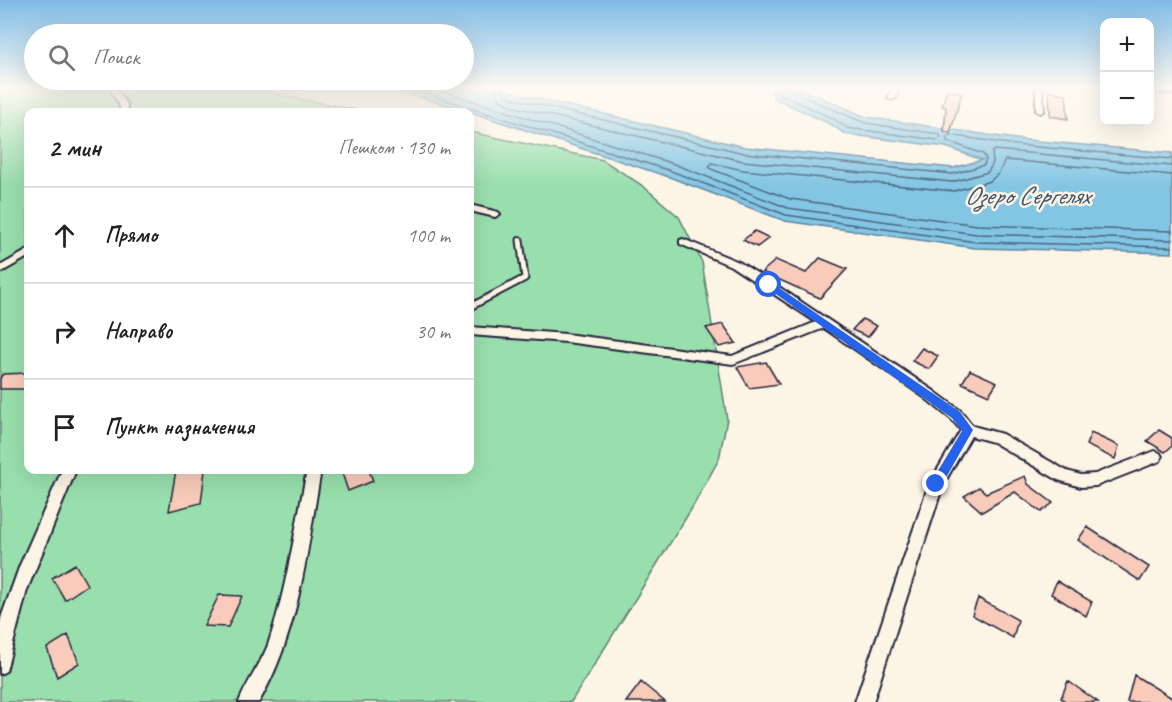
<!DOCTYPE html>
<html lang="ru">
<head>
<meta charset="utf-8">
<style>
	:root { --surface:#fff; --page:#f2f2f2; --text:#222; --muted:#767676; --line:#e0e0e0 }
	body { margin:0; font-family:Caveat,sans-serif; background:var(--page); color:var(--text) }
	.controls { position:absolute; right:18px; top:18px; display:grid; overflow:hidden; border-radius:12px; box-shadow:0 6px 24px #0002 }
	.controls button { width:54px; height:54px; display:grid; place-items:center; padding:0; border:0; border-bottom:2px solid var(--line); background:var(--surface); color:var(--text); font:30px sans-serif }
	.stop { position:absolute; width:18px; height:18px; margin:-14px; border:4px solid #2563eb; border-radius:50%; background:#fff }
	.stop.end { background:#2563eb; border-color:#fff; box-shadow:0 2px 6px #0008 }
	.list { margin:0; padding:0; list-style:none }
	h2 { display:flex; justify-content:space-between; align-items:center; height:78px; margin:0; padding:0 24px; font-size:26px }
	h2 small { font-size:20px; font-weight:400; color:var(--muted) }
	.list li { display:grid; grid-template-columns:39px 1fr auto; gap:18px; align-items:center; box-sizing:border-box; height:96px; padding:0 24px; border-top:2px solid var(--line) }
	.list b { display:block; font-size:22px; white-space:nowrap }
	.list em { font-size:20px; font-style:normal; color:var(--muted) }
	.icon { flex:none; width:33px; height:33px; fill:none; stroke:currentColor; stroke-width:2; stroke-linecap:round; stroke-linejoin:round }
	.map { position:relative; flex:none; width:1172px; height:702px; overflow:hidden }
	.search { position:absolute; background:var(--surface); box-shadow:0 6px 24px #0002; left:24px; top:24px; width:450px; height:66px; display:flex; align-items:center; gap:15px; box-sizing:border-box; padding:0 21px; border-radius:33px; color:var(--muted); font-size:22px }
	.panel { position:absolute; background:var(--surface); box-shadow:0 6px 24px #0002; left:24px; top:108px; width:450px; height:366px; border-radius:12px }
	.map>svg:first-child { display:block }
</style>
</head>
<body>
<div class="map">
<svg width="1172" height="702" viewBox="0 0 1172 702">
	<rect width="100%" height="100%" fill="#fcf5e5"/>
	<filter id="ink" filterUnits="userSpaceOnUse"><feTurbulence type="fractalNoise" baseFrequency=".0167" numOctaves="2"/><feDisplacementMap in="SourceGraphic" scale="12" xChannelSelector="R" yChannelSelector="G"/><feConvolveMatrix kernelMatrix="1 2 1 2 8 2 1 2 1" color-interpolation-filters="sRGB"/></filter>
	<g filter="url(#ink)">
		<path fill="#99dfad" stroke="#5e8074" stroke-width="1.5" d="M0 88H261L279 95 369 112H28V470H470V132L603 160 643 186 679 217 702 262 727 419 719 459 692 508 571 702H0Z"/>
		<path fill="#83c6e4" stroke="#5c84a0" stroke-width="1.5" d="M376 88H503L519 94 745 147 953 168 982 160 946 147 845 134 832 125 774 98 771 90 788 88 807 91 866 117 1016 139 1172 153V253L975 248 785 221 669 177 470 112 396 90Z"/>
		<g fill="none" stroke-linecap="round" stroke-linejoin="round">
			<path stroke="#49647f" stroke-width="1.5" d="M408 88 459 104 465 109H473L671 171 786 215 976 242 1172 247
				M432 88 674 164 788 208 976 234 1172 240
				M495 88 500 100 515 107 743 161 952 182 988 172 993 163 992 152 995 150 1172 166
				M503 88 505 95 518 100 744 153 953 174 984 165 986 159 983 154 947 141 946 137 949 135 1016 145 1172 159
				M777 88 780 94 834 119 847 128 938 140 941 138 939 134 865 123 802 96 798 88
				M1172 175 1005 160 999 173 990 181 954 191 743 170 712 163 709 166 711 169 790 199 977 225 1172 231"/>
		</g>
		<path fill="#f8cbba" stroke="#22223b" stroke-width="1.5" d="M947 90 962 93 950 133 944 131 946 107 942 106Z
			M1049 91 1066 94 1068 119 1050 116Z
			M755 231 769 238 757 247 743 240Z
			M820 258 847 269 820 298 762 272 776 260 806 273Z
			M862 319 877 326 868 337 852 330Z
			M723 324 736 343 719 347 706 328Z
			M922 348 938 356 929 369 912 361Z
			M766 362 779 384 749 388 737 367Z
			M970 370 997 382 989 395 962 383Z
			M28 373V383L24 389H0V378L3 374Z
			M1159 430 1172 438V446L1165 452 1147 441Z
			M1091 433 1119 446 1115 459 1086 445Z
			M176 470H205L201 503 169 511Z
			M350 470H369L373 481 348 491 342 473Z
			M1025 476 1028 484 1053 503 1041 512 1015 492 982 512 964 496 979 487 986 493Z
			M1087 527 1149 567 1140 581 1078 540Z
			M75 564 87 585 65 600 52 578Z
			M1057 581 1092 602 1086 616 1051 594Z
			M219 595 242 596 228 627 204 626Z
			M978 598 1018 620 1013 638 972 615Z
			M68 635 79 663 57 677 47 648Z
			M1134 675 1172 698V702H1127Z
			M1068 681 1098 702H1067L1061 698Z
			M641 682 665 702H626Z"/>
		<g fill="none" stroke-linecap="round" stroke-linejoin="round">
			<defs>
				<path id="lane" d="M470 307 525 278 520 240"/>
				<path id="street" d="M109 88H115L127 104V112H121L119 104Z
					M893 88H899L896 98 892 100 888 98Z
					M1036 88H1042L1044 111 1040 113 1036 111Z
					M1150 88 1172 90V94L1150 91Z
					M470 205 498 212 500 214 495 217 470 211Z
					M683 239 739 262 773 283 934 391 961 411 973 426 1002 434 1067 471 1081 475 1095 474 1155 451 1160 453 1162 457 1160 461 1096 486 1081 487 1058 480 993 442 971 436 943 485 873 702H855L929 484 961 430 951 419 924 397 824 328 733 364 566 342 470 335V327L566 334 732 356 816 322 731 266 680 244V240Z
					M28 250V257L0 273V266Z
					M62 470H76L27 590 6 671 0 674V623L2 615 20 565Z
					M307 470H321C307 549 300 631 259 702H239C247 682 260 665 268 645 287 588 295 529 307 470Z"/>
			</defs>
			<use href="#lane" stroke="#22223b" stroke-width="9"/>
			<use href="#street" stroke="#22223b" stroke-width="4"/>
			<use href="#lane" stroke="#fcf5e5" stroke-width="5"/>
			<use href="#street" fill="#fcf5e5" fill-rule="evenodd"/>
		</g>
	</g>
	<linearGradient id="sky" x2="0" y2="1"><stop stop-color="#7fbbe6"/><stop offset="0.47" stop-color="#fefaf3"/><stop offset="1" stop-color="#fefaf3" stop-opacity="0"/></linearGradient>
	<rect width="1172" height="186" fill="url(#sky)"/>
	<path fill="#2563eb" d="M766 283H772L960 412 973 430 940 488H932L930 484 962 431 952 418 766 287Z"/>
	<g text-anchor="middle" stroke-width="5" stroke-linejoin="round" paint-order="stroke">
		<g font-size="26" font-style="italic" fill="#3f536e" stroke="#fcf5e5">
			<text x="1027" y="204">Озеро Сергелях</text>
		</g>
	</g>
</svg>
<div class="controls">
<button>+</button>
<button>−</button>
</div>
<div class="stop" style="left:769px;top:285px"></div>
<div class="stop end" style="left:936px;top:484px"></div>
<div class="search"><svg class="icon" aria-label="search" viewBox="0 0 24 24"><circle cx="10" cy="10" r="6"/><path d="M15 15l6 6"/></svg>Поиск</div>
<section class="panel">
<h2>2 мин<small>Пешком · 130 m</small></h2>
<ul class="list">
<li><svg class="icon" aria-label="ahead" viewBox="0 0 24 24"><path d="M12 20V5M6 11l6-6 6 6"/></svg><div><b>Прямо</b></div><em>100 m</em></li>
<li><svg class="icon" aria-label="right" viewBox="0 0 24 24"><path d="M7 20v-9h11M14 6l5 5-5 5"/></svg><div><b>Направо</b></div><em>30 m</em></li>
<li><svg class="icon" aria-label="arrive" viewBox="0 0 24 24"><path d="M6 21V4h12l-3 4 3 4H6"/></svg><div><b>Пункт назначения</b></div></li>
</ul>
</section>
</div>
</body>
</html>
